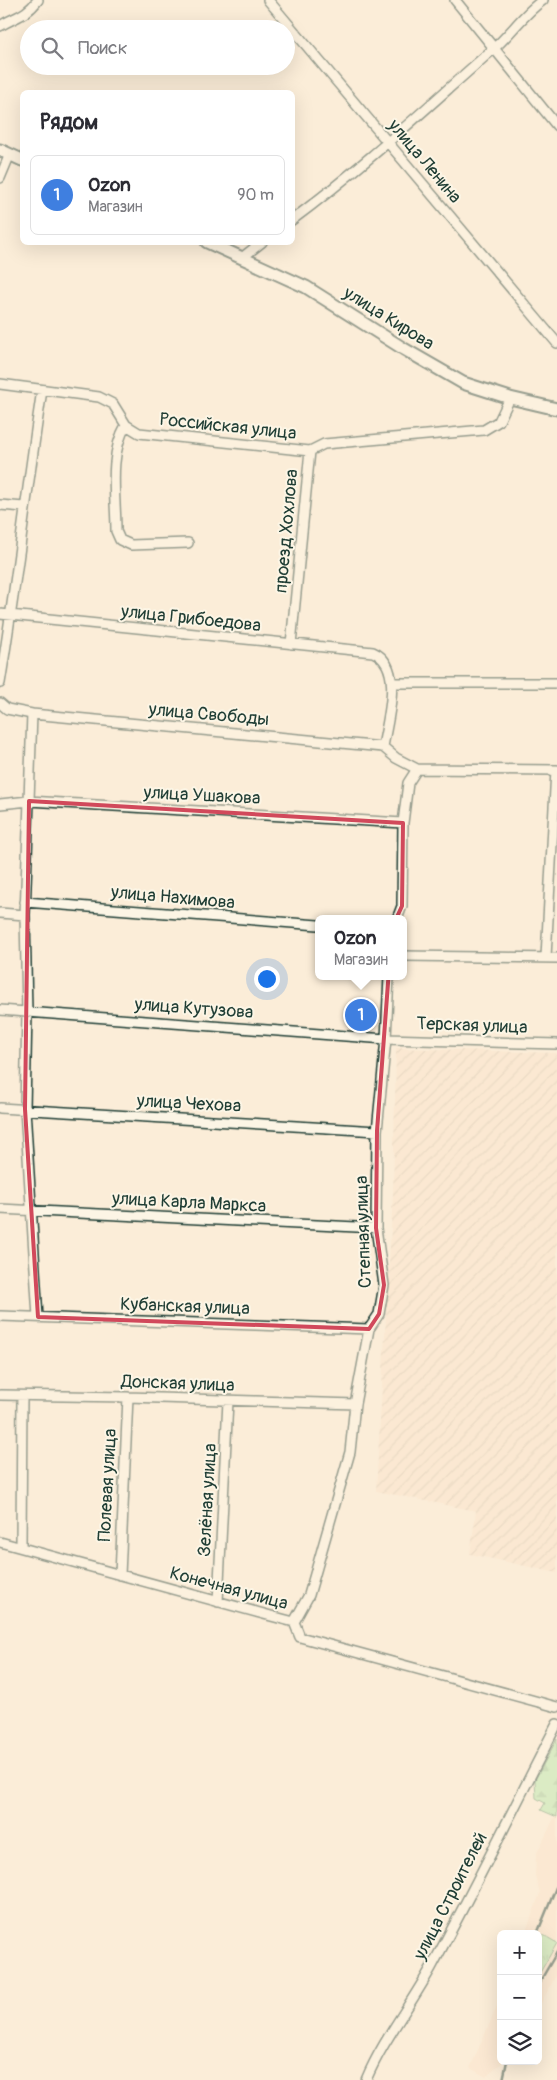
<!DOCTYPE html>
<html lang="ru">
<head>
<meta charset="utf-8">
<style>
	:root { --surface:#fff; --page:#f2f2f3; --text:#2b2b33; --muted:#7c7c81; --line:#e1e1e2; --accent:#d93025 }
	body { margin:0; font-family:Pangolin,sans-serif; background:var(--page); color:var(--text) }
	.controls { position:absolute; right:15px; bottom:15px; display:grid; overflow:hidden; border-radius:8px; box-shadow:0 5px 20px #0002 }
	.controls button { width:45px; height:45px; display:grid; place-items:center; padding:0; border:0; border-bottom:1px solid var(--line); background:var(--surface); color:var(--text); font:25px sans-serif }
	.you { position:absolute; left:266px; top:978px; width:18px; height:18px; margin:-12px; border:4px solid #fff; border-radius:50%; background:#1a73e8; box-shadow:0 0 0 8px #1a73e833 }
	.badge { display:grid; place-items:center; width:32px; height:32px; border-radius:50%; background:var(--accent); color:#fff; font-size:16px; font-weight:700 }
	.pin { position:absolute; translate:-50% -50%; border:2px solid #fff; box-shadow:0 1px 5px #0006 }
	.popup { position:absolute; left:315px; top:915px; width:92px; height:65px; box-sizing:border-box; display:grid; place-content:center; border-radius:8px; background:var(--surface); filter:drop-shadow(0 1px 4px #0005); font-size:16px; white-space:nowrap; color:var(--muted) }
	.popup b { font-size:19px; color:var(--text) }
	.popup::after { content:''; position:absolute; left:50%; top:100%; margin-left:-10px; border:10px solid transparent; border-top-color:var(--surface) }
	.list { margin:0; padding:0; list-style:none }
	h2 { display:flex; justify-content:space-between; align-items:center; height:65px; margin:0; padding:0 20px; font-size:21px }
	h2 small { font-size:16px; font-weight:400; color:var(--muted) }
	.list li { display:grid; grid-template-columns:32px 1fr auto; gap:15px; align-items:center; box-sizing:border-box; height:80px; margin:0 10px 10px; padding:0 10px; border:1px solid var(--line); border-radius:8px }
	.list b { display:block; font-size:19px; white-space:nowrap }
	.list p { margin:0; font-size:16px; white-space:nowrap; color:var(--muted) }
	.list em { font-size:16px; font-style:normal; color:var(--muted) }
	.icon { flex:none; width:28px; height:28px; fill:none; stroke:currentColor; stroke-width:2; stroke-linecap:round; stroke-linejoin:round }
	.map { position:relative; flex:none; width:557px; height:2080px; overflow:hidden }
	.search { position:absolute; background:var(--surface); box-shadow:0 5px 20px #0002; left:20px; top:20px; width:275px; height:55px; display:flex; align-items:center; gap:12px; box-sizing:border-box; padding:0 18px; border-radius:28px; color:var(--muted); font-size:19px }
	.panel { position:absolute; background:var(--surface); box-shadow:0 5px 20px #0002; left:20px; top:90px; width:275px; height:155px; border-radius:8px }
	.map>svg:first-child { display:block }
</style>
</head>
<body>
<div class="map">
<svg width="557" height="2080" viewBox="0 0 557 2080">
	<defs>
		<pattern id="industrial-furrows" width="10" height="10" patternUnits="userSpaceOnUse" patternTransform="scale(1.25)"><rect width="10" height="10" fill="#fae3c9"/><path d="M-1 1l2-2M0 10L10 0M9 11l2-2" fill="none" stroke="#d6c4ad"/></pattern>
		<pattern id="grass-tufts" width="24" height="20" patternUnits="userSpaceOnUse" patternTransform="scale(1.25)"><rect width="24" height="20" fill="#b4e9ab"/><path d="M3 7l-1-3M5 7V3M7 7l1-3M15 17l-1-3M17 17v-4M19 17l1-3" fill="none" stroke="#9ac994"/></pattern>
		<pattern id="forest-firs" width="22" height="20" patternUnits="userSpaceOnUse" patternTransform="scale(1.25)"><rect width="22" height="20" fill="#b4e9ab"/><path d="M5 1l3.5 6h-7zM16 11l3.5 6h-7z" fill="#9ac994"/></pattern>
	</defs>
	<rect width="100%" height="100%" fill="#fbedd8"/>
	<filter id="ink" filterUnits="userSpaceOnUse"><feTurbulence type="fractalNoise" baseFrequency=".02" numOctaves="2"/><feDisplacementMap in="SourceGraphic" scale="10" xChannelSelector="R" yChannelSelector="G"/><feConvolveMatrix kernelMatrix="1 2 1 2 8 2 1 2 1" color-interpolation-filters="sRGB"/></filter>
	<g filter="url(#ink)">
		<path fill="#fae3c9" d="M555 1816 557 1817V1974L538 2009V1934H525L540 1893 535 1876 536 1855Z
			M501 1997V2061H504L486 2077 470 2068Z"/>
		<path fill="url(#industrial-furrows)" d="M396 1048 557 1053V1573L470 1554 476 1511 376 1491 393 1193Z"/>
		<path fill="url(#grass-tufts)" stroke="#6a9370" d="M540 1933 557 1943 538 1976V1939Z"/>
		<path fill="url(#forest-firs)" stroke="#6a9370" d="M557 1739V1817L541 1810 545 1803 536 1798 535 1780Z"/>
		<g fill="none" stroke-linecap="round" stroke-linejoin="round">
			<defs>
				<path id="minor" d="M268 0 557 343
					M455 0 557 126
					M0 26C16 16 25 17 38 0
					M0 178 10 154
					M292 220C362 168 426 108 491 51 510 35 523 14 543 0
					M243 257 262 242
					M0 384 99 397 113 404 126 425 139 433 310 451 324 444 484 430 499 421 510 398
					M126 425C108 456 116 496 116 531L120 540 131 545 188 543
					M0 505 24 507
					M0 614 373 652C405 666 387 720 383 747L396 758 417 769 408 783 403 823 402 906 397 919
					M291 644 310 451
					M0 683C16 586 27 487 42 390
					M392 683H557
					M0 703 7 709 32 714 25 915 27 1012 25 1109 38 1317
					M32 714 383 747
					M417 769 557 770
					M0 804 29 801 403 823
					M25 902 318 925
					M0 913 25 915
					M404 956 557 958
					M546 957 556 770
					M0 1010 386 1039 557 1044
					M0 1108 377 1131
					M0 1209 376 1228
					M0 1316 369 1329
					M0 1395 128 1397 355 1404
					M0 1542 271 1616 294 1622 300 1637 557 1707
					M21 1546 22 1396
					M120 1575 128 1397
					M218 1602 228 1401
					M294 1622 309 1595 350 1452 355 1404 369 1329 379 1314 384 1285 376 1228 377 1131 386 1039 389 976
					M366 2080C383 2040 410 2006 431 1968 475 1888 515 1805 557 1724"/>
				<path id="major" d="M0 150 22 160
					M207 242 306 287 404 349 463 383 510 398 557 409"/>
			</defs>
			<use href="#minor" stroke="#1f3d34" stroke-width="12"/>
			<use href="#major" stroke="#1f3d34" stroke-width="15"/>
			<use href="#minor" stroke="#fcf5e5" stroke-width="9"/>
			<use href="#major" stroke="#fcf5e5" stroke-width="11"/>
			<path stroke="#1f3d34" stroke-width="2.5" d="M537 1934 557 1885
				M538 1985 557 1952
				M503 2080 507 2061"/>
		</g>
	</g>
	<path d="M0 0H557V2080H0ZM29 801 403 823 402 906 396 919 383 930 390 956 377 1131 376 1228 384 1285 379 1314 369 1329 38 1317 25 1109Z" fill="#fbedd8" fill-opacity=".55" fill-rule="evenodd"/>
	<path fill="none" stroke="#d1495b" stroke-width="4" stroke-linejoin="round" d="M29 801 403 823 402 906 396 919 383 930 390 956 377 1131 376 1228 384 1285 379 1314 369 1329 38 1317 25 1109Z"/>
	<g text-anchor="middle" stroke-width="4" stroke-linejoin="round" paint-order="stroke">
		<g font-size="18" fill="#1f3d34" stroke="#fcf5e5">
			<text transform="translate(425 161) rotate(50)" y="6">улица Ленина</text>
			<text transform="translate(389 318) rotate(32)" y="6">улица Кирова</text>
			<text transform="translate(228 426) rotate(6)" y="6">Российская улица</text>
			<text transform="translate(286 531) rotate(-85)" y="6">проезд Хохлова</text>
			<text transform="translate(191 618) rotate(6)" y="6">улица Грибоедова</text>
			<text transform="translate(209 714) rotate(5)" y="6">улица Свободы</text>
			<text transform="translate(202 795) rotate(3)" y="6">улица Ушакова</text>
			<text transform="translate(173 897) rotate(5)" y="6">улица Нахимова</text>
			<text transform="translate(194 1008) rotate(4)" y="6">улица Кутузова</text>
			<text transform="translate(472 1025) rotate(2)" y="6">Терская улица</text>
			<text transform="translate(189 1103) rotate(3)" y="6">улица Чехова</text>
			<text transform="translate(189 1202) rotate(3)" y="6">улица Карла Маркса</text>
			<text transform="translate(363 1232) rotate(-92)" y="6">Степная улица</text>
			<text transform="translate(185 1306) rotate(2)" y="6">Кубанская улица</text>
			<text transform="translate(178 1383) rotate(2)" y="6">Донская улица</text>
			<text transform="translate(107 1485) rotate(-87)" y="6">Полевая улица</text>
			<text transform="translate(207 1500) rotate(-87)" y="6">Зелёная улица</text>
			<text transform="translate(229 1588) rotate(15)" y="6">Конечная улица</text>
			<text transform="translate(450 1896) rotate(-63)" y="6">улица Строителей</text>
		</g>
	</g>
</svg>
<div class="controls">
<button>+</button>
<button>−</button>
<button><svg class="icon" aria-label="layers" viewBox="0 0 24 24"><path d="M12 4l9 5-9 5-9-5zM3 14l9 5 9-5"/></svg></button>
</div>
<div class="you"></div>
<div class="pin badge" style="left:361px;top:1015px;background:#3f7fe0">1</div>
<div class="popup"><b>Ozon</b>Магазин</div>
<div class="search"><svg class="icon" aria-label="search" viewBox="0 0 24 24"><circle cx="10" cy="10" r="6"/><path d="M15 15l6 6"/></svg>Поиск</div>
<section class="panel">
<h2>Рядом<small></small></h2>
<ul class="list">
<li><span class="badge" style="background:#3f7fe0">1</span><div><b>Ozon</b><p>Магазин</p></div><em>90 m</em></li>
</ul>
</section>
</div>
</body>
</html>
